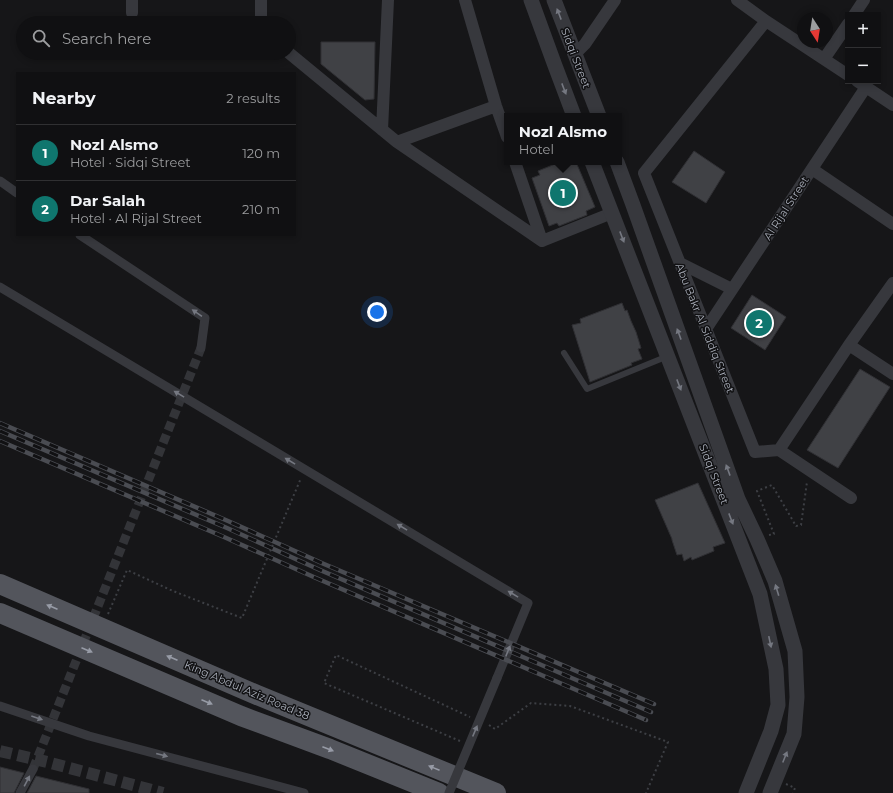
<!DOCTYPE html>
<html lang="en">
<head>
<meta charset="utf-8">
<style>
	:root { --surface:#101012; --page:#19191b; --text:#f1f3f6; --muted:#9c9d9f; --line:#303032; --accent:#0f766e }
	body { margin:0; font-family:Montserrat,sans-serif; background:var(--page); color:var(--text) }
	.controls { position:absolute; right:12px; top:12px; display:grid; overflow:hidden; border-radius:0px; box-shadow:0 2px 6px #0003 }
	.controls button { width:36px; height:36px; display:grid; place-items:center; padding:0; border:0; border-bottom:1px solid var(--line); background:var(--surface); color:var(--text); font:20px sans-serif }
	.compass { position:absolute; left:797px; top:12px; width:36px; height:36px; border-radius:50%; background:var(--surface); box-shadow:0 2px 6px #0003; rotate:168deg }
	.you { position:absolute; left:377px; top:312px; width:14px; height:14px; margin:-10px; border:3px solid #fff; border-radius:50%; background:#1a73e8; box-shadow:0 0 0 6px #1a73e833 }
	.badge { display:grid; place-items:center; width:26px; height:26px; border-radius:50%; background:var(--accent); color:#fff; font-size:13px; font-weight:700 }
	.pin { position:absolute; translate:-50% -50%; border:2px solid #fff; box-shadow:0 1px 4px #0006 }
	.popup { position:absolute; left:504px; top:113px; width:118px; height:52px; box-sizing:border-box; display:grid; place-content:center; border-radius:0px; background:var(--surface); filter:drop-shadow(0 1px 3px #0005); font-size:13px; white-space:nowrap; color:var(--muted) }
	.popup b { font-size:15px; color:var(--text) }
	.popup::after { content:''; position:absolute; left:50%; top:100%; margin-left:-8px; border:8px solid transparent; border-top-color:var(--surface) }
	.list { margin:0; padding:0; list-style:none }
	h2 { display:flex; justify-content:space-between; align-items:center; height:52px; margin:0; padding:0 16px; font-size:17px }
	h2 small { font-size:13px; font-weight:400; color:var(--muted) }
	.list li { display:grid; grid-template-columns:26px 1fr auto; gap:12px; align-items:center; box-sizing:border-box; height:56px; padding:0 16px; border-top:1px solid var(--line) }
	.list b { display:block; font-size:15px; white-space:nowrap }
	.list p { margin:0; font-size:13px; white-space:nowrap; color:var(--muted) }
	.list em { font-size:13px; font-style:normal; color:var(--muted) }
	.icon { flex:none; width:22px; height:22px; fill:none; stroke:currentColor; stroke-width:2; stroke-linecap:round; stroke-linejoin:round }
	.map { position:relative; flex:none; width:893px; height:793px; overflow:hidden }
	.search { position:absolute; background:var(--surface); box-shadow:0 2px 6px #0003; left:16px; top:16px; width:280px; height:44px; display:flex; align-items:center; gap:10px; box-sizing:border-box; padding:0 14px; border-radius:22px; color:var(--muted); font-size:15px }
	.panel { position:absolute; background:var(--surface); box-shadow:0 2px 6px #0003; left:16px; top:72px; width:280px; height:164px; border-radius:0px }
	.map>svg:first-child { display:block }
</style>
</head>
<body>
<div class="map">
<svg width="893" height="793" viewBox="0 0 893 793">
	<rect width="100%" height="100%" fill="#161618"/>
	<path fill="#404145" stroke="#303034" d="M321 42H375L374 99 365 100 321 64Z
		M694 151 725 172 706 203 672 182Z
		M560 162H576L595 207 586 211 587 215 559 226 557 223 549 226 532 178 540 175 538 171Z
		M752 295 786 317 765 350 731 328Z
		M622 303 625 311 627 310 631 321 636 332 641 348 638 349 642 359 631 363 632 365 590 382 572 325 581 323 580 319Z
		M860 369 890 387 838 468 807 450Z
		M698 483 725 543 713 547 714 551 692 560 691 557 684 561 682 554 677 555 672 540V539L655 500Z
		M0 767 24 773 14 793H0Z
		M36 776 89 789V793H27Z"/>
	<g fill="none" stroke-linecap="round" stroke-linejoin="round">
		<path stroke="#333438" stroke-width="9" stroke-dasharray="9 4.5" stroke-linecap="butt" d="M33 769 201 348"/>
		<path stroke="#333438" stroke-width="12" stroke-dasharray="12 6" stroke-linecap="butt" d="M0 751 47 762 163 793"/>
		<path stroke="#3d3f44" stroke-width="2" stroke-dasharray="2 3" stroke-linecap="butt" d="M769 535 774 534 757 491 772 485 796 526 801 525 807 482
			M108 614 127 570 173 591 242 618 301 478
			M489 725 495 729 531 703 570 706 668 742 646 793
			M460 741 324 683 336 655 470 717
			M786 784 795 788 793 793"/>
		<path stroke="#37383d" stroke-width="6" d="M564 353 587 389 668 356"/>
		<path stroke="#37383d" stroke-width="9" d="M0 181 17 193
			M80 235 205 318 201 348
			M0 287 528 603 497 678
			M0 706 89 736 304 793
			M20 793 33 769"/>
		<path stroke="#37383d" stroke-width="12" d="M465 0 496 106 507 137
			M737 0 766 21 848 75
			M132 13V0
			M854 15 864 0
			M766 21 644 173 755 452 779 450
			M261 23V0
			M289 53 397 142 542 241
			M575 54 585 44 615 0
			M824 59 848 24
			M857 81 893 105
			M382 130 388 0
			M397 142 496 106
			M515 162 542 241
			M812 169 893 224
			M542 241 612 213
			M680 263 732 289
			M706 329 866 87
			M849 345 893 374
			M779 450 849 345 893 283
			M779 450 851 498"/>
		<path stroke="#37383d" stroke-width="15" d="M531 0 554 63 574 116
			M554 0 599 116
			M592 162 760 594 776 669 778 705 771 731 746 793
			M617 162 633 205 738 499 757 539 775 581 795 651 797 697 794 734 770 793"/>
		<path stroke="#53555c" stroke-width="20" d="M0 584 257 695 496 793
			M0 613 241 716 330 749 439 793"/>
		<defs>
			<path id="rail" d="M0 423 228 521 324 564 654 704
				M0 431 227 528 320 570 651 712
				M0 441 224 537 316 578 646 720"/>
		</defs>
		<use href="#rail" stroke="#4a4c52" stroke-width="4.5"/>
		<use href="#rail" stroke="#111113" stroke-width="3" stroke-dasharray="9" stroke-linecap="butt"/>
		<path stroke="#37383d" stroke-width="9" d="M449 793 497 678"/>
	</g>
	<defs><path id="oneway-solid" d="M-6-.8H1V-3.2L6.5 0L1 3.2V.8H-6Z"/></defs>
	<g fill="#757881">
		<use href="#oneway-solid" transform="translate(559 14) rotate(-111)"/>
		<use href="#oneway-solid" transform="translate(564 89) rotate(69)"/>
		<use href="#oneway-solid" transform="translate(622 237) rotate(69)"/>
		<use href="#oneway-solid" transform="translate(197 313) rotate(-146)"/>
		<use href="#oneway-solid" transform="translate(679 334) rotate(-110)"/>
		<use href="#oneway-solid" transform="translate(679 385) rotate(69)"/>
		<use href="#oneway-solid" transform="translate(179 394) rotate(-149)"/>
		<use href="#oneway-solid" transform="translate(290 461) rotate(-149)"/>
		<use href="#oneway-solid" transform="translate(728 470) rotate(-110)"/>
		<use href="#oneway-solid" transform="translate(731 519) rotate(69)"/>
		<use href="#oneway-solid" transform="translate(402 527) rotate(-149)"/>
		<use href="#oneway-solid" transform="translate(777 590) rotate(-107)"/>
		<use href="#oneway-solid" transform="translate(513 594) rotate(-149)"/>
		<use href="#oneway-solid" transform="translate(770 642) rotate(78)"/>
		<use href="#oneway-solid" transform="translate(508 651) rotate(-68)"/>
		<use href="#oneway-solid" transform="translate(37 718) rotate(19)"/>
		<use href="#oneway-solid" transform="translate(475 731) rotate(-67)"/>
		<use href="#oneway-solid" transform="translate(162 755) rotate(15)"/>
		<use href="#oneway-solid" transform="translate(785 757) rotate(-68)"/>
		<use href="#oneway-solid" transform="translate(27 781) rotate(-62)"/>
	</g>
	<g fill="#979ba6">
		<use href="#oneway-solid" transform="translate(52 607) rotate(-157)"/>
		<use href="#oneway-solid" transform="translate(87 650) rotate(23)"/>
		<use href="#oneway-solid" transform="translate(172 658) rotate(-157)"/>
		<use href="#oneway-solid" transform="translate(207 702) rotate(23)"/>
		<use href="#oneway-solid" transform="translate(328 749) rotate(21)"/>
		<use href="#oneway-solid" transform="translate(434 768) rotate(-158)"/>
	</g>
	<g text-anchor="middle" stroke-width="3" stroke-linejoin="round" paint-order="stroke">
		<g font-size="11" fill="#a8adb8" stroke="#111113">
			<text transform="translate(576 58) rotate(69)" y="4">Sidqi Street</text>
			<text transform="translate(786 208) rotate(-57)" y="4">Al Rijal Street</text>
			<text transform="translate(705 328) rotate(68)" y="4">Abu Bakr Al Siddiq Street</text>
			<text transform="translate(714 474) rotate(69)" y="4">Sidqi Street</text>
			<text transform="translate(247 690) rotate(23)" y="4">King Abdul Aziz Road 38</text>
		</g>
	</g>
</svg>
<div class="controls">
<button>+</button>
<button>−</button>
</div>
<svg class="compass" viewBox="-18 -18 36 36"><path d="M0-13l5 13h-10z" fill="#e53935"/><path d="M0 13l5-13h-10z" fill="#9c9d9f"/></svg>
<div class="you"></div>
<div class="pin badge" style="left:563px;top:193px">1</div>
<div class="popup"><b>Nozl Alsmo</b>Hotel</div>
<div class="pin badge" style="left:759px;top:323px">2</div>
<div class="search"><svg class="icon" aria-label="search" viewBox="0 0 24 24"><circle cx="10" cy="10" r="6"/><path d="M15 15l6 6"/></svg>Search here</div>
<section class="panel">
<h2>Nearby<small>2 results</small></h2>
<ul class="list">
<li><span class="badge">1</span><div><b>Nozl Alsmo</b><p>Hotel · Sidqi Street</p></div><em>120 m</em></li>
<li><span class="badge">2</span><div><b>Dar Salah</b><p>Hotel · Al Rijal Street</p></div><em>210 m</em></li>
</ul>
</section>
</div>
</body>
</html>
